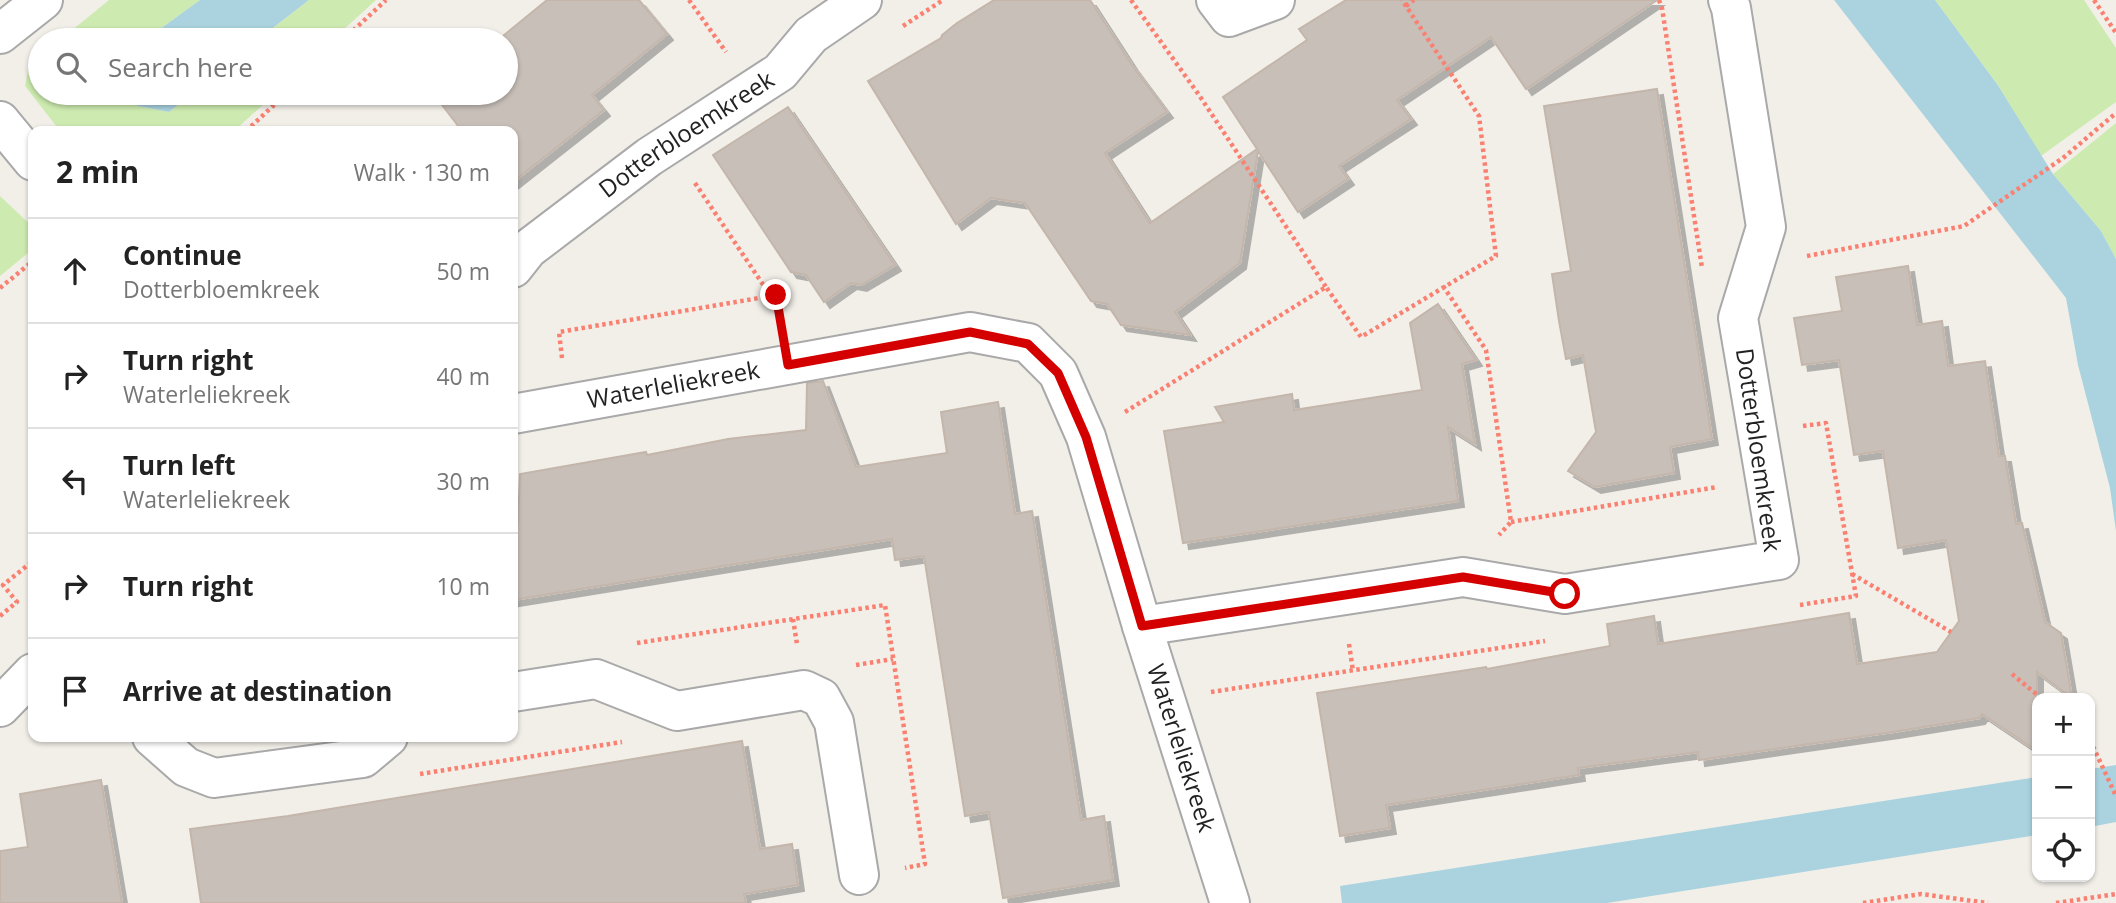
<!DOCTYPE html>
<html lang="en">
<head>
<meta charset="utf-8">
<style>
	:root { --surface:#fff; --page:#f2f2f2; --text:#222; --muted:#767676; --line:#e0e0e0 }
	body { margin:0; font-family:"Open Sans",sans-serif; background:var(--page); color:var(--text) }
	.controls { position:absolute; right:21px; bottom:21px; display:grid; overflow:hidden; border-radius:14px; box-shadow:0 2px 5px #0004 }
	.controls button { width:63px; height:63px; display:grid; place-items:center; padding:0; border:0; border-bottom:2px solid var(--line); background:var(--surface); color:var(--text); font:35px sans-serif }
	.stop { position:absolute; width:21px; height:21px; margin:-16px; border:5px solid #d40000; border-radius:50%; background:#fff }
	.stop.end { background:#d40000; border-color:#fff; box-shadow:0 2px 7px #0008 }
	.list { margin:0; padding:0; list-style:none }
	h2 { display:flex; justify-content:space-between; align-items:center; height:91px; margin:0; padding:0 28px; font-size:30px }
	h2 small { font-size:23px; font-weight:400; color:var(--muted) }
	.list li { display:grid; grid-template-columns:46px 1fr auto; gap:21px; align-items:center; box-sizing:border-box; height:105px; padding:0 28px; border-top:2px solid var(--line) }
	.list b { display:block; font-size:26px; white-space:nowrap }
	.list p { margin:0; font-size:23px; white-space:nowrap; color:var(--muted) }
	.list em { font-size:23px; font-style:normal; color:var(--muted) }
	.icon { flex:none; width:38px; height:38px; fill:none; stroke:currentColor; stroke-width:2; stroke-linecap:round; stroke-linejoin:round }
	.map { position:relative; flex:none; width:2116px; height:903px; overflow:hidden }
	.search { position:absolute; background:var(--surface); box-shadow:0 2px 5px #0004; left:28px; top:28px; width:490px; height:77px; display:flex; align-items:center; gap:18px; box-sizing:border-box; padding:0 24px; border-radius:38px; color:var(--muted); font-size:26px }
	.panel { position:absolute; background:var(--surface); box-shadow:0 2px 5px #0004; left:28px; top:126px; width:490px; height:616px; border-radius:14px }
	.map>svg:first-child { display:block }
</style>
</head>
<body>
<div class="map">
<svg width="2116" height="903" viewBox="0 0 2116 903">
	<defs>
		<filter id="shadow"><feDropShadow dx="6" dy="6" stdDeviation="0" flood-color="#0004"/></filter>
	</defs>
	<rect width="100%" height="100%" fill="#f2efe9"/>
	<path fill="#cdebb0" d="M109 0H200L145 40H60Z
		M309 0H376L332 40H257Z
		M1935 0H2084L2116 48V102L2041 156 1997 84Z
		M40 56V93H126L138 106 169 112 193 93H276L234 131H60L25 86 29 65Z
		M2116 123V259L2101 231 2053 174Z
		M0 196 33 227V249L0 276Z"/>
	<path fill="#aad3df" d="M200 0H309L257 40H145Z
		M1834 0H1935L1997 84 2053 174 2101 231 2116 259V531L2110 488 2078 365 2066 298Z
		M126 93H193L169 112 138 106Z
		M2116 765V822L2090 827V769Z
		M2037 777V835L1607 903H1342L1340 886Z"/>
	<path fill="#c7bfb8" stroke="#c4b6ab" stroke-width="2" filter="url(#shadow)" d="M547 0H639L667 34 592 95 604 110 513 182V131H462L433 93H506V40H498Z
		M994 0H1090L1132 65 1167 112 1105 153 1150 223 1257 149 1223 97 1307 40 1299 29 1346 0H1657L1526 89 1491 37 1397 100 1411 119 1339 166 1348 179 1298 212 1258 151 1240 263 1175 312 1190 335 1121 325 1107 304 1091 301 1025 203 991 198 956 224 868 81 941 38 942 35 957 23Z
		M1657 89 1712 439 1670 447 1674 473 1595 487 1568 471 1596 432 1583 355 1566 359 1559 321 1552 274 1571 271 1544 106Z
		M788 107 895 265 861 285 851 283 824 302 806 275 791 272 713 155Z
		M1908 266 1917 325 1942 321 1948 366 1985 361 1999 456H2005L2016 524 2022 523 2045 622 2061 633 2072 698 2037 672V751L1982 714 1979 718 1893 732 1699 760 1698 752 1578 768 1579 775 1386 805 1390 828 1340 836 1317 693 1486 667 1487 669 1610 646 1607 624 1654 616 1658 644 1849 613 1857 664 1937 652 1959 621 1946 540 1898 548 1883 451 1854 455 1839 360 1802 365 1794 318 1842 311 1836 277Z
		M1438 304 1476 360 1462 364 1475 444 1448 427 1458 501 1183 543 1164 431 1224 422 1215 407 1292 394 1294 410 1422 390 1410 323Z
		M823 381 856 467 947 453 941 412 998 402 1015 514 1032 511 1081 820 1104 816 1113 880 1003 898 989 812 965 816 924 556 895 560 892 539 513 600V524L518 523 520 474 646 452 647 455 728 439 806 430 807 383Z
		M742 741 760 849 792 844 798 885 744 894 746 903H201L190 829 288 816Z
		M101 780 122 903H0V851L28 847 20 794Z"/>
	<g fill="none" stroke-linecap="round" stroke-linejoin="round">
		<defs>
			<g id="minor">
				<path d="M1216 0 1229 17 1275 0"/>
				<path d="M0 34 43 0"/>
				<path d="M0 121 33 161"/>
				<path id="s1" d="M513 268 528 249 649 157 780 72 811 35 862 0"/>
				<path id="s2" d="M513 414 970 332 1028 343 1058 373 1086 437 1142 626 1230 903"/>
				<path d="M1142 626 1463 577 1565 594 1779 560 1738 318 1766 227 1731 8 1728 0"/>
				<path d="M513 692 596 679 677 711 804 690 821 698 834 722 859 875"/>
				<path d="M0 707 33 673"/>
				<path d="M152 737 186 767 214 778 363 758 388 737"/>
			</g>
		</defs>
		<use href="#minor" stroke="#a9a9a9" stroke-width="42"/>
		<path stroke="#fa8072" stroke-width="4.5" stroke-dasharray="3.5 3.5" stroke-linecap="butt" d="M689 0 726 52
			M1131 0 1199 95 1326 287
			M1659 0 1662 8 1702 268
			M2094 0 2116 33
			M1406 6 1414 0
			M903 26 943 0
			M343 40 386 0
			M246 131 287 93
			M695 183 770 295
			M1807 256 1964 226 2063 158 2116 113
			M1443 286 1486 350 1511 522 1499 535
			M0 288 33 261
			M562 358 559 332 777 295 781 319
			M1125 412 1326 287 1361 337 1496 256 1479 116 1402 0
			M1511 522 1717 487
			M1852 574 1951 632
			M1800 605 1856 596 1826 423 1803 426
			M0 616 17 602 3 585 33 561
			M793 619 797 644
			M637 643 885 605 925 864 905 868
			M1349 644 1353 671
			M856 665 893 659
			M2012 674 2041 698
			M1211 692 1545 641
			M2090 740 2116 796
			M420 774 622 742
			M1863 903 1921 894 1988 903
			M2056 903 2116 894"/>
		<use href="#minor" stroke="#fff" stroke-width="38"/>
	</g>
	<g fill="none" stroke-linecap="round" stroke-linejoin="round">
		<path stroke="#d40000" stroke-width="9" d="M776 295 788 365 970 332 1028 344 1058 373 1086 437 1142 626 1463 577 1565 594"/>
	</g>
	<g text-anchor="middle" stroke-width="5" stroke-linejoin="round" paint-order="stroke">
		<g font-size="24" fill="#222" stroke="#fff">
			<text dy="8" stroke="none"><textPath href="#s1" startOffset="220">Dotterbloemkreek</textPath></text>
			<text dy="8" stroke="none"><textPath href="#s2" startOffset="163">Waterleliekreek</textPath></text>
			<text transform="translate(1758 450) rotate(82)" y="8">Dotterbloemkreek</text>
			<text dy="8" stroke="none"><textPath href="#s2" startOffset="961">Waterleliekreek</textPath></text>
		</g>
	</g>
</svg>
<div class="controls">
<button>+</button>
<button>−</button>
<button><svg class="icon" aria-label="locate" viewBox="0 0 24 24"><circle cx="12" cy="12" r="6"/><path d="M12 2v4M12 18v4M2 12h4M18 12h4"/></svg></button>
</div>
<div class="stop" style="left:1565px;top:594px"></div>
<div class="stop end" style="left:776px;top:295px"></div>
<div class="search"><svg class="icon" aria-label="search" viewBox="0 0 24 24"><circle cx="10" cy="10" r="6"/><path d="M15 15l6 6"/></svg>Search here</div>
<section class="panel">
<h2>2 min<small>Walk · 130 m</small></h2>
<ul class="list">
<li><svg class="icon" aria-label="ahead" viewBox="0 0 24 24"><path d="M12 20V5M6 11l6-6 6 6"/></svg><div><b>Continue</b><p>Dotterbloemkreek</p></div><em>50 m</em></li>
<li><svg class="icon" aria-label="right" viewBox="0 0 24 24"><path d="M7 20v-9h11M14 6l5 5-5 5"/></svg><div><b>Turn right</b><p>Waterleliekreek</p></div><em>40 m</em></li>
<li><svg class="icon" aria-label="left" viewBox="0 0 24 24"><path d="M17 20v-9H6M10 6l-5 5 5 5"/></svg><div><b>Turn left</b><p>Waterleliekreek</p></div><em>30 m</em></li>
<li><svg class="icon" aria-label="right" viewBox="0 0 24 24"><path d="M7 20v-9h11M14 6l5 5-5 5"/></svg><div><b>Turn right</b></div><em>10 m</em></li>
<li><svg class="icon" aria-label="arrive" viewBox="0 0 24 24"><path d="M6 21V4h12l-3 4 3 4H6"/></svg><div><b>Arrive at destination</b></div></li>
</ul>
</section>
</div>
</body>
</html>
